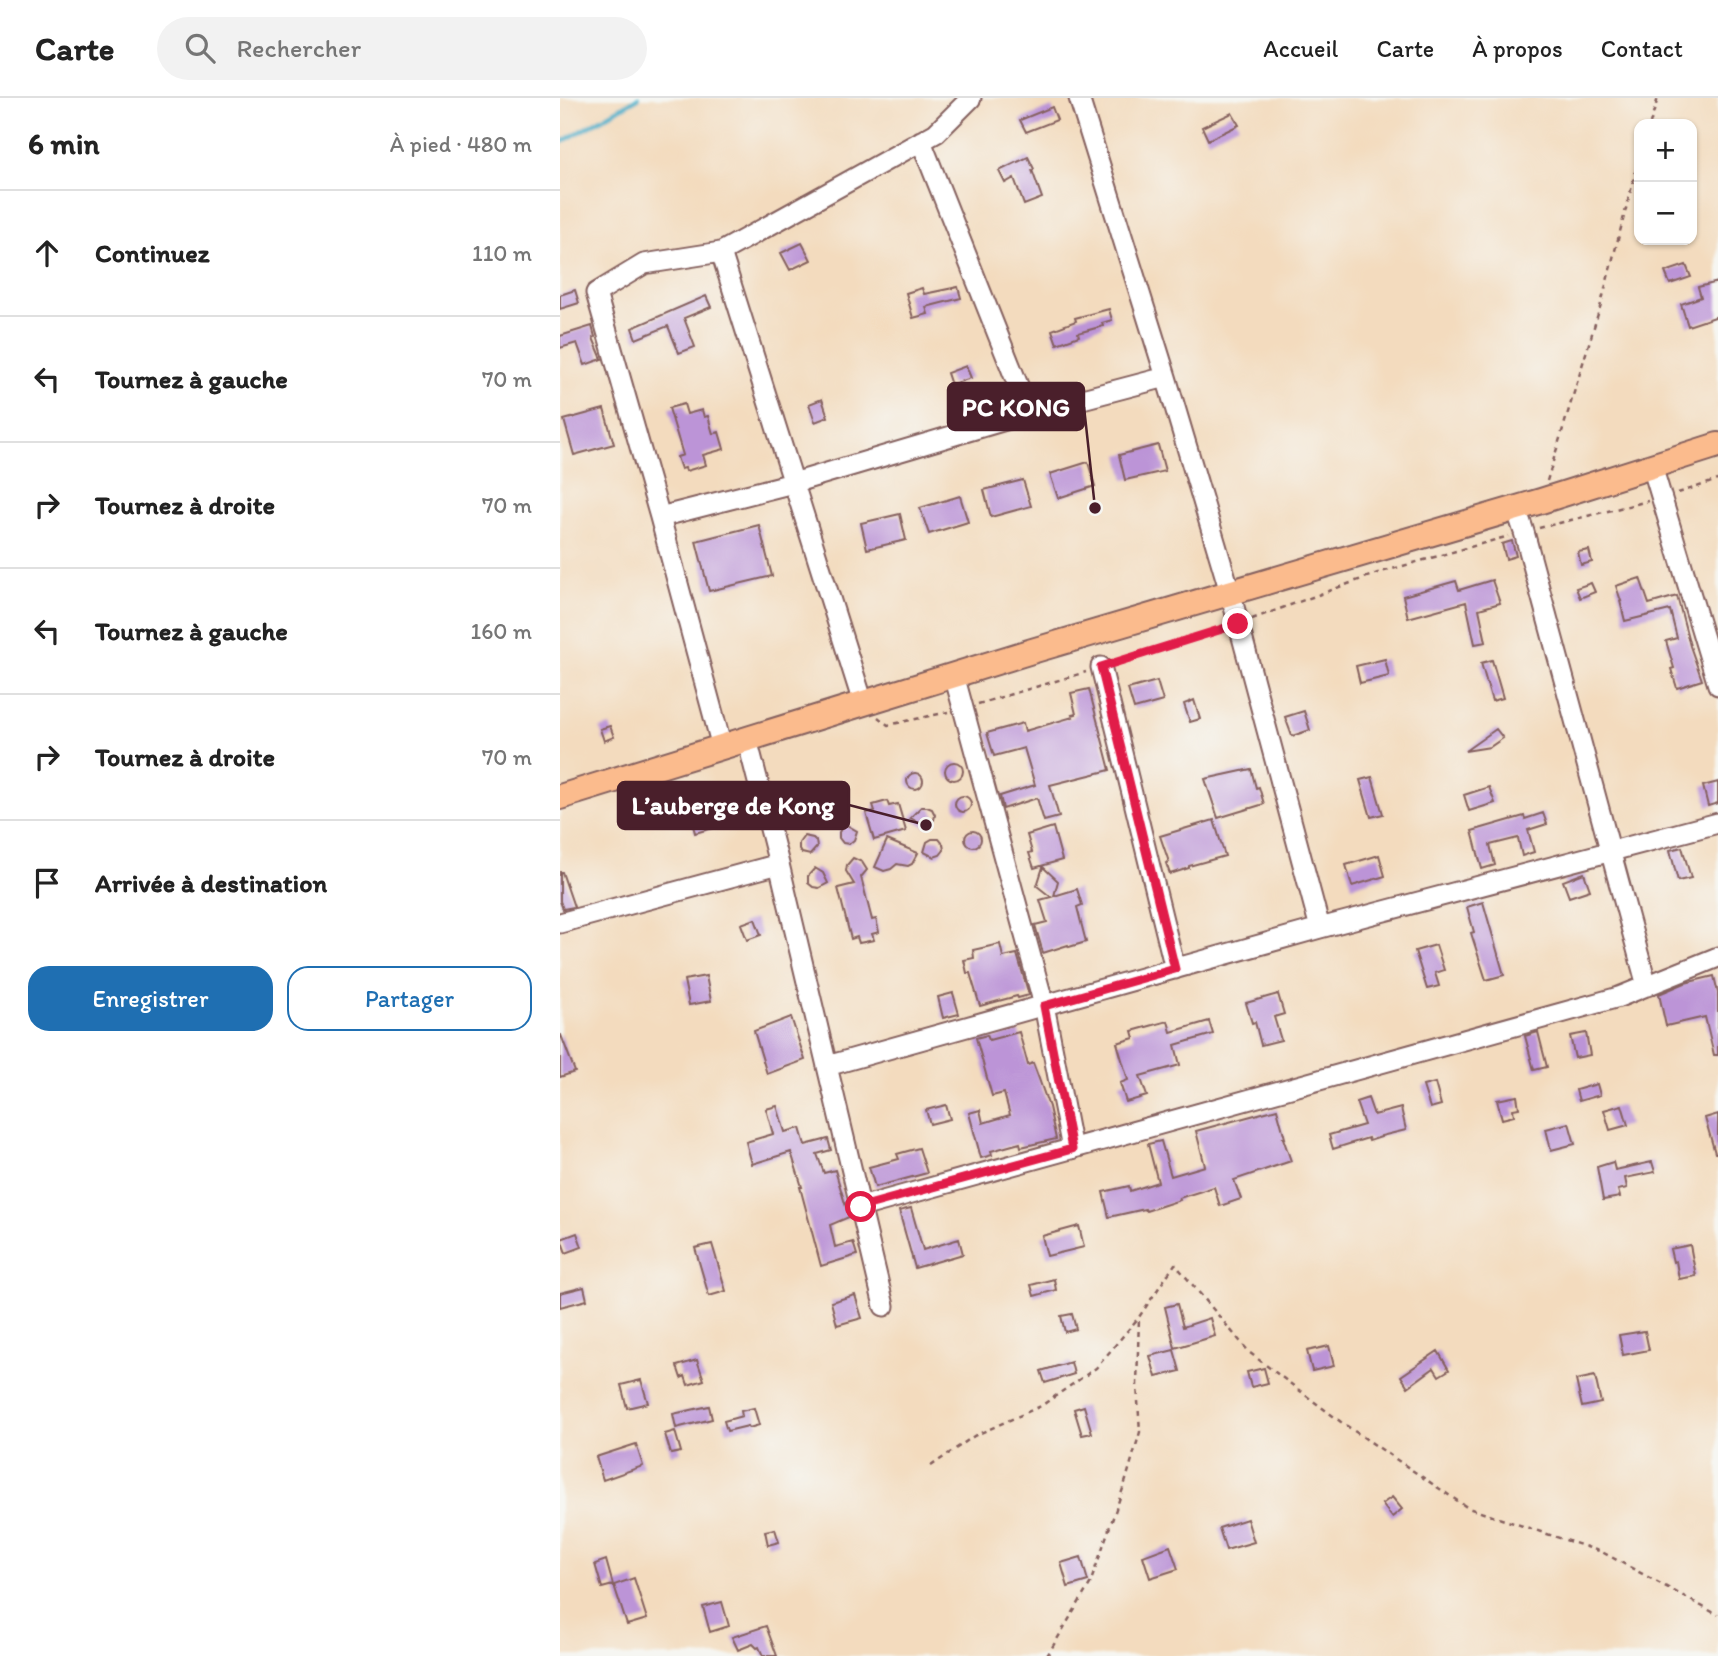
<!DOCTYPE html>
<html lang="fr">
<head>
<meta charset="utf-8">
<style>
	:root { --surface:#fff; --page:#f2f2f2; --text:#222; --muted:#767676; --line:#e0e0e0; --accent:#1f6fb2 }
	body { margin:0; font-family:Itim,sans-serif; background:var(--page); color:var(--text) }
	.controls { position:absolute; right:21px; top:21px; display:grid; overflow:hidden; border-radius:14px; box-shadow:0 2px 5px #0004 }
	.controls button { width:63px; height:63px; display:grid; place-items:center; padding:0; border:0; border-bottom:2px solid var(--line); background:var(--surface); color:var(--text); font:35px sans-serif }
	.stop { position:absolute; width:21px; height:21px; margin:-16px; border:5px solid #e11d48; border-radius:50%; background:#fff }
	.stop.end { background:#e11d48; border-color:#fff; box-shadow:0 2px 7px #0008 }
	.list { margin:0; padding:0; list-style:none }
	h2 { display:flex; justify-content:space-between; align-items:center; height:91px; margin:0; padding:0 28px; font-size:30px }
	h2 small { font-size:23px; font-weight:400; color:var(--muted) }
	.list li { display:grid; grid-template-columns:46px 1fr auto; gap:21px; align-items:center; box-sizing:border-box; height:126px; padding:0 28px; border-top:2px solid var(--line) }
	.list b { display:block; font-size:26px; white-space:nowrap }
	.list em { font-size:23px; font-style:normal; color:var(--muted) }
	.actions { display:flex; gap:14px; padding:21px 28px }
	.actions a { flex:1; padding:16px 0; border:2px solid var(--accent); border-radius:21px; text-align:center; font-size:24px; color:var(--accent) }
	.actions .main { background:var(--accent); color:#fff }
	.icon { flex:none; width:38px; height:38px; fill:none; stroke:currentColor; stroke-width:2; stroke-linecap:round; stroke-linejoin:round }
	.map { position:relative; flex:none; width:1158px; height:1558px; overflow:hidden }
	header { display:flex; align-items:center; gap:42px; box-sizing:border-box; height:98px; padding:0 35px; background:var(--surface); border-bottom:2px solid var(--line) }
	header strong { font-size:33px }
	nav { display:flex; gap:38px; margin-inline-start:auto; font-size:24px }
	.search { width:490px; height:63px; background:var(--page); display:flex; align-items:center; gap:18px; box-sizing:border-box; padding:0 24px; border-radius:38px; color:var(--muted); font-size:26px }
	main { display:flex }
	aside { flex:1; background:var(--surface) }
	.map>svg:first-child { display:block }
</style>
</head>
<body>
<header>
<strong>Carte</strong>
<div class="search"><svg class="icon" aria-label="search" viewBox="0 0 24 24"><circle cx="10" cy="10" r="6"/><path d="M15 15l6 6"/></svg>Rechercher</div>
<nav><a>Accueil</a><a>Carte</a><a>À propos</a><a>Contact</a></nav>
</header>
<main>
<aside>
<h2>6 min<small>À pied · 480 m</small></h2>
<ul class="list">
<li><svg class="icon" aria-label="ahead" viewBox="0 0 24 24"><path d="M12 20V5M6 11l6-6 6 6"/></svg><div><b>Continuez</b></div><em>110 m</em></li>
<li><svg class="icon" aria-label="left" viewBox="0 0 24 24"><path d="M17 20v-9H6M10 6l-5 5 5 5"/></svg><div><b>Tournez à gauche</b></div><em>70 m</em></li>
<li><svg class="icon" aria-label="right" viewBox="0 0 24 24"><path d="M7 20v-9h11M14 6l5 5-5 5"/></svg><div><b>Tournez à droite</b></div><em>70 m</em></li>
<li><svg class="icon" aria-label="left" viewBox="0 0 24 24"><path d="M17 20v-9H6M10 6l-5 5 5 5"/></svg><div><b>Tournez à gauche</b></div><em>160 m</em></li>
<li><svg class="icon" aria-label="right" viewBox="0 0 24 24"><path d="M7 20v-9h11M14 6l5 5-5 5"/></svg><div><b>Tournez à droite</b></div><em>70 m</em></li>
<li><svg class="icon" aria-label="arrive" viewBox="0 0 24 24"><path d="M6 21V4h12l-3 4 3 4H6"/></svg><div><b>Arrivée à destination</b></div></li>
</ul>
<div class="actions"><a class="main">Enregistrer</a><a>Partager</a></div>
</aside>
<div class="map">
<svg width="1158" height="1558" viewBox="0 0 1158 1558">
	<rect width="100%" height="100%" fill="#f6f6f2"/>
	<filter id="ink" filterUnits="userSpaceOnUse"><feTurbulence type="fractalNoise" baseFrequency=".0143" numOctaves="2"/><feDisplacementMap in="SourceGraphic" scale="14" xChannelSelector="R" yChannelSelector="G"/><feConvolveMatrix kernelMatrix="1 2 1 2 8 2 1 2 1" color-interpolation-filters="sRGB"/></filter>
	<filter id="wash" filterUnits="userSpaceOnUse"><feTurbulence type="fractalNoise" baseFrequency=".00686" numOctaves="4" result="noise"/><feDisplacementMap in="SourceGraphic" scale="28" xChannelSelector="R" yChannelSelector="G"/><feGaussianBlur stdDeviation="1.57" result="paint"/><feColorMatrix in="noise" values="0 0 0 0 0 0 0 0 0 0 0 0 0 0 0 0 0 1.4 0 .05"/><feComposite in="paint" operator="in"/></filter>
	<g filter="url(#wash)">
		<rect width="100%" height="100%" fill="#f3dbbe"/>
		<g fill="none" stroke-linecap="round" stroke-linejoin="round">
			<path stroke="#48adc8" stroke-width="4.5" d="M0 45 78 0"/>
		</g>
		<g id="blocks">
			<path fill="#bc94d7" d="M492 9 497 22 466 34 460 22Z
				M672 15 679 27 648 42 642 29Z
				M468 59 474 71 472 72 482 100 464 107 454 80 445 85 439 73Z
				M242 145 251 162 230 172 221 155Z
				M1126 167 1131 179 1110 186 1105 174Z
				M1158 184V218L1128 228 1121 206 1141 199 1138 189Z
				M398 189 401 200 366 209 368 216 353 220 346 195 362 190 364 196Z
				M15 192 19 205 0 211V197Z
				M146 198 151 209 124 220 135 249 119 255 108 228 76 241 72 230Z
				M549 211 552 222 542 225 543 228 518 235 519 238 497 246 492 232 516 223 515 220Z
				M32 228 35 239 33 240 42 261 25 267 17 245 0 250V238Z
				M406 268 411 280 391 287 387 275Z
				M262 301 268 319 255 324 249 306Z
				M124 306 127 316 142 312 144 319 148 318 153 336 159 334 164 351 143 357 146 367 126 373 125 370 121 371 117 359 123 357 109 310Z
				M44 311 54 346 14 357 4 322Z
				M598 347 605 373 565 382 559 357Z
				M528 364 535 388 498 400 490 376Z
				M463 382 471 408 431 419 424 392Z
				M400 398 408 424 369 436 360 410Z
				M340 416 346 442 307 451 301 425Z
				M199 427 212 478 149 493 136 443Z
				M952 443 956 458 946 461 942 446Z
				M1029 452 1032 464 1021 467 1018 454Z
				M1080 480 1089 506 1117 498 1130 548 1142 582 1117 590 1111 571 1114 570 1106 543 1117 540 1110 512 1065 523 1060 503H1061L1056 488Z
				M932 482 940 505 919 511 926 544 915 546 906 504 848 520 843 498 896 483 899 492Z
				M1031 485 1035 494 1020 500 1016 490Z
				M825 561 829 578 800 585 796 568Z
				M932 562 943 600 932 603 921 565Z
				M597 583 603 603 574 611 568 591Z
				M529 591 550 672 490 687 499 719 484 723 477 700 443 711 440 698 475 687 464 650 434 658 427 635 463 625 465 633 513 619 512 617 516 616 511 595Z
				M634 602 640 621 630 624 624 606Z
				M744 613 750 632 732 638 725 619Z
				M50 628 54 639 44 643 40 631Z
				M936 631 943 640 930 649 905 653Z
				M385 673a9 9 0 1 1 18 0a9 9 0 1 1-18 0Z
				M691 671 696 690 699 689 704 706 658 720 645 681Z
				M347 683a8 8 0 1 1 16 0a8 8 0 1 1-16 0Z
				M812 679 823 716 811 719 800 682Z
				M1158 684V705L1148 708 1143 688Z
				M929 689 935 705 909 713 904 697Z
				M165 692 175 724 135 735 131 719 113 724 108 707Z
				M395 706a8 8 0 1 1 16 0a8 8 0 1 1-16 0Z
				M327 703 329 708 338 706 346 733 314 742 306 715 315 713 313 707Z
				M361 709H367L372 711 375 717 374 722 367 729 350 720Z
				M983 715 987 726 968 732 974 754 962 758 958 740 930 747 935 767 922 771 912 733 964 718 965 721Z
				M654 722 665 758 629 768V770L610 776 606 765 609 764 600 738Z
				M285 726 297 733 294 742 289 746 283 745 279 740V734Z
				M493 729 502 762 474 770 469 755 472 754 467 737Z
				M405 741a8 8 0 1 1 16 0a8 8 0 1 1-16 0Z
				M244 738 253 740 256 743 257 749 250 757 242 755 239 751V745Z
				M372 741H379L383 746 384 752 380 757 374 759 364 754 367 744Z
				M327 742 358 755 352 766 348 768 337 766 331 771 324 773 315 769Z
				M1122 749 1131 780 1118 783 1110 752Z
				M819 757 825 778 792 788 786 767Z
				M293 760 302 764 307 772 301 779 312 822 316 821 319 834 312 836 314 842 299 845 297 839 291 841 278 790 294 786 286 773 287 767Z
				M483 769 498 783 494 798 517 791 522 807 517 809 526 844 509 849 508 847 483 855 475 827 487 824 480 802 491 799 477 788Z
				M255 770 263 775 268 785 259 790 253 789 248 785V778Z
				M0 774H2L14 809 3 811 0 803Z
				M1024 775 1030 792 1009 799 1003 783Z
				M923 804 944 877 926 882 911 835 914 834 907 809Z
				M195 821 201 837 187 842 181 826Z
				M440 846 443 859 457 856 469 897 458 900 457 898 420 908 410 875H407L404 862 414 860 413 852Z
				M876 847 884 872 875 875 879 888 867 891 855 853Z
				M146 878 151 903 129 907 124 882Z
				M1154 878 1158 895V957H1154L1145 919 1106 928 1099 896 1125 885Z
				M393 895 399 916 383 920 378 899Z
				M718 896 724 916 714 919 721 942 701 947 695 924 692 925 686 905Z
				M231 919 245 962 207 976 194 933Z
				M608 923 611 934 649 923 653 936 615 947 620 967 580 978 587 998 566 1004 560 985 568 982 557 945 574 940 572 933Z
				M459 934 468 967 473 965 479 981 489 1009 496 1041 461 1049 460 1045 431 1053 432 1057 421 1060 409 1015 420 1012 423 1025 450 1017 444 995 432 998 416 940 427 937 429 942Z
				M978 934 987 969 974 972 965 938Z
				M1026 935 1030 957 1015 960 1010 938Z
				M0 937H1L15 974 0 979Z
				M875 985 881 1007 870 1010 863 988Z
				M1037 986 1040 997 1019 1003 1016 992Z
				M957 998 959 1010 953 1011 954 1018 942 1021 937 1002Z
				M808 1000 814 1017 841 1010 846 1032 821 1038V1039L809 1043 808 1040 773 1051 769 1037 804 1027 796 1004Z
				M386 1007 390 1021 370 1026 366 1012Z
				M1062 1007 1068 1027 1050 1032 1044 1012Z
				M217 1008 225 1034 240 1030 245 1047 268 1041 271 1052 257 1056 264 1075 275 1072 289 1119 270 1127 275 1149 293 1144 297 1157 261 1168 240 1089H242L231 1054 192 1066 186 1044 213 1036 206 1011Z
				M717 1011 725 1040H723L731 1063 674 1082 681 1101 660 1108 654 1089 619 1100 620 1102 586 1113 585 1111 549 1119 543 1094 569 1088 570 1093 598 1084 588 1046 601 1043 611 1078 645 1068 636 1033Z
				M1158 1016V1055H1155L1145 1020Z
				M1009 1025 1015 1046 991 1052 986 1031Z
				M359 1050 367 1075 315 1089 309 1069 339 1061 337 1056Z
				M1053 1064 1055 1072 1092 1064 1095 1074 1065 1080 1067 1090 1058 1092 1060 1099 1043 1102 1037 1069Z
				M351 1110 363 1152 399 1141 403 1156 355 1170 339 1113Z
				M519 1128 524 1149 487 1158 482 1138Z
				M17 1135 22 1149 6 1155 1 1141Z
				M152 1146 166 1193 149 1198 135 1150Z
				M1130 1147 1136 1178 1119 1181 1116 1163 1113 1164 1110 1151Z
				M494 1181 496 1192 474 1198 471 1187Z
				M24 1189 27 1202 0 1209V1195Z
				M295 1197 302 1220 277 1227 271 1204Z
				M617 1206 623 1229 650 1220 655 1238 615 1250 605 1209Z
				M512 1216 516 1231 505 1234 501 1218Z
				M1085 1233 1089 1252 1063 1257 1059 1237Z
				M769 1248 774 1268 752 1273 747 1253Z
				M614 1252 620 1273 596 1279 590 1258Z
				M878 1253 889 1272 879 1278 874 1270 848 1289 841 1278Z
				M137 1262 144 1282 128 1287 125 1278 121 1280 117 1268Z
				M511 1264 514 1276 485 1285 481 1273Z
				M704 1270 708 1285 691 1289 687 1274Z
				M1035 1278 1041 1305 1022 1309 1016 1282Z
				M81 1282 88 1305 67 1310 61 1287Z
				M149 1308 152 1321 116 1330 113 1316Z
				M524 1308 532 1335 522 1337 514 1311Z
				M194 1310 199 1327 189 1330 188 1328 167 1333 164 1323 182 1318 181 1313Z
				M115 1333 121 1354 111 1356 105 1336Z
				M76 1346 83 1368 43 1382 36 1359Z
				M832 1399 842 1411 832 1419 822 1406Z
				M687 1421 694 1444 666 1452 659 1430Z
				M215 1431 219 1444 208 1447 205 1433Z
				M610 1448 618 1471 590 1480 583 1458Z
				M521 1459 528 1483 508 1489 501 1465Z
				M46 1462 53 1487 42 1490 35 1466Z
				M74 1480 87 1521 67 1527 54 1487Z
				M162 1504 169 1528 150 1534 143 1509Z
				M206 1528 217 1558H203L199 1549 197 1550 193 1546 178 1552 172 1539Z"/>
		</g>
	</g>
	<g filter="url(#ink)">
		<use href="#blocks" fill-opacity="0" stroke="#85615e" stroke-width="2"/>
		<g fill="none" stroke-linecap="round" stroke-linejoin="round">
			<defs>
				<path id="minor" d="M519 0 606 279 670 494 760 830
					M361 43 469 315
					M161 154 303 605
					M1092 368 1158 587
					M956 410 964 434 1087 888
					M100 419 233 385 469 315 606 279
					M541 569 615 871
					M394 577 484 907 512 1051
					M187 641 219 766 324 1208
					M162 649 100 419 36 195 84 166 161 154 376 35 411 0
					M0 825 219 766
					M267 968 760 830 1158 725
					M301 1109 1059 899 1158 859"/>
				<path id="major" d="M0 699 472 553 981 403 1158 347"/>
			</defs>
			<use href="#minor" stroke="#85615e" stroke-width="23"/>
			<use href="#major" stroke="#85615e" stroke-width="28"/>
			<path stroke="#85615e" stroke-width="2.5" stroke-dasharray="5 5" stroke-linecap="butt" d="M1090 26 1098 0
				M987 383 1041 206 1079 61
				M1118 395 1158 382
				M979 430 1088 403
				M692 521 818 475 949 438
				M555 565 662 531
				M418 606 526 574
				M318 619 328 627 388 614
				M371 1368 414 1338 481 1308 536 1270 579 1219 615 1166 690 1255 781 1324 908 1410 1042 1454 1158 1517
				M487 1558 530 1486 566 1382 580 1334 577 1287 579 1219"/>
			<use href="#minor" stroke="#fff" stroke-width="19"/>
			<use href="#major" stroke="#fbbb8d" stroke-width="24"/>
		</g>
	</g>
	<g fill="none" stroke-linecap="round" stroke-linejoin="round" filter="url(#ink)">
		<path stroke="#e11d48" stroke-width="9" d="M301 1109 512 1051 484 908 615 871 541 569 678 526"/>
	</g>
	<path fill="none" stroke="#4a1f2b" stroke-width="2.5" d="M535 410L524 309M366 727L289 707"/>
	<g fill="#4a1f2b" stroke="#f6f6f2" stroke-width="2.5">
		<circle cx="535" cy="410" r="7"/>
		<circle cx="366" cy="727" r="7"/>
	</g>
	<g fill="#4a1f2b" stroke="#4a1f2b" stroke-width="2.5">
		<rect x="388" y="285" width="136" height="47" rx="7"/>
		<rect x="58" y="684" width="231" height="47" rx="7"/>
	</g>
	<g font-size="26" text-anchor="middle" font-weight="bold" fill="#fff">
		<text x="456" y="318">PC KONG</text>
		<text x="173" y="716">L’auberge de Kong</text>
	</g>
</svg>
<div class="controls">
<button>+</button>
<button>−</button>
</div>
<div class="stop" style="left:301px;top:1109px"></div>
<div class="stop end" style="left:678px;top:526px"></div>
</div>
</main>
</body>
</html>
